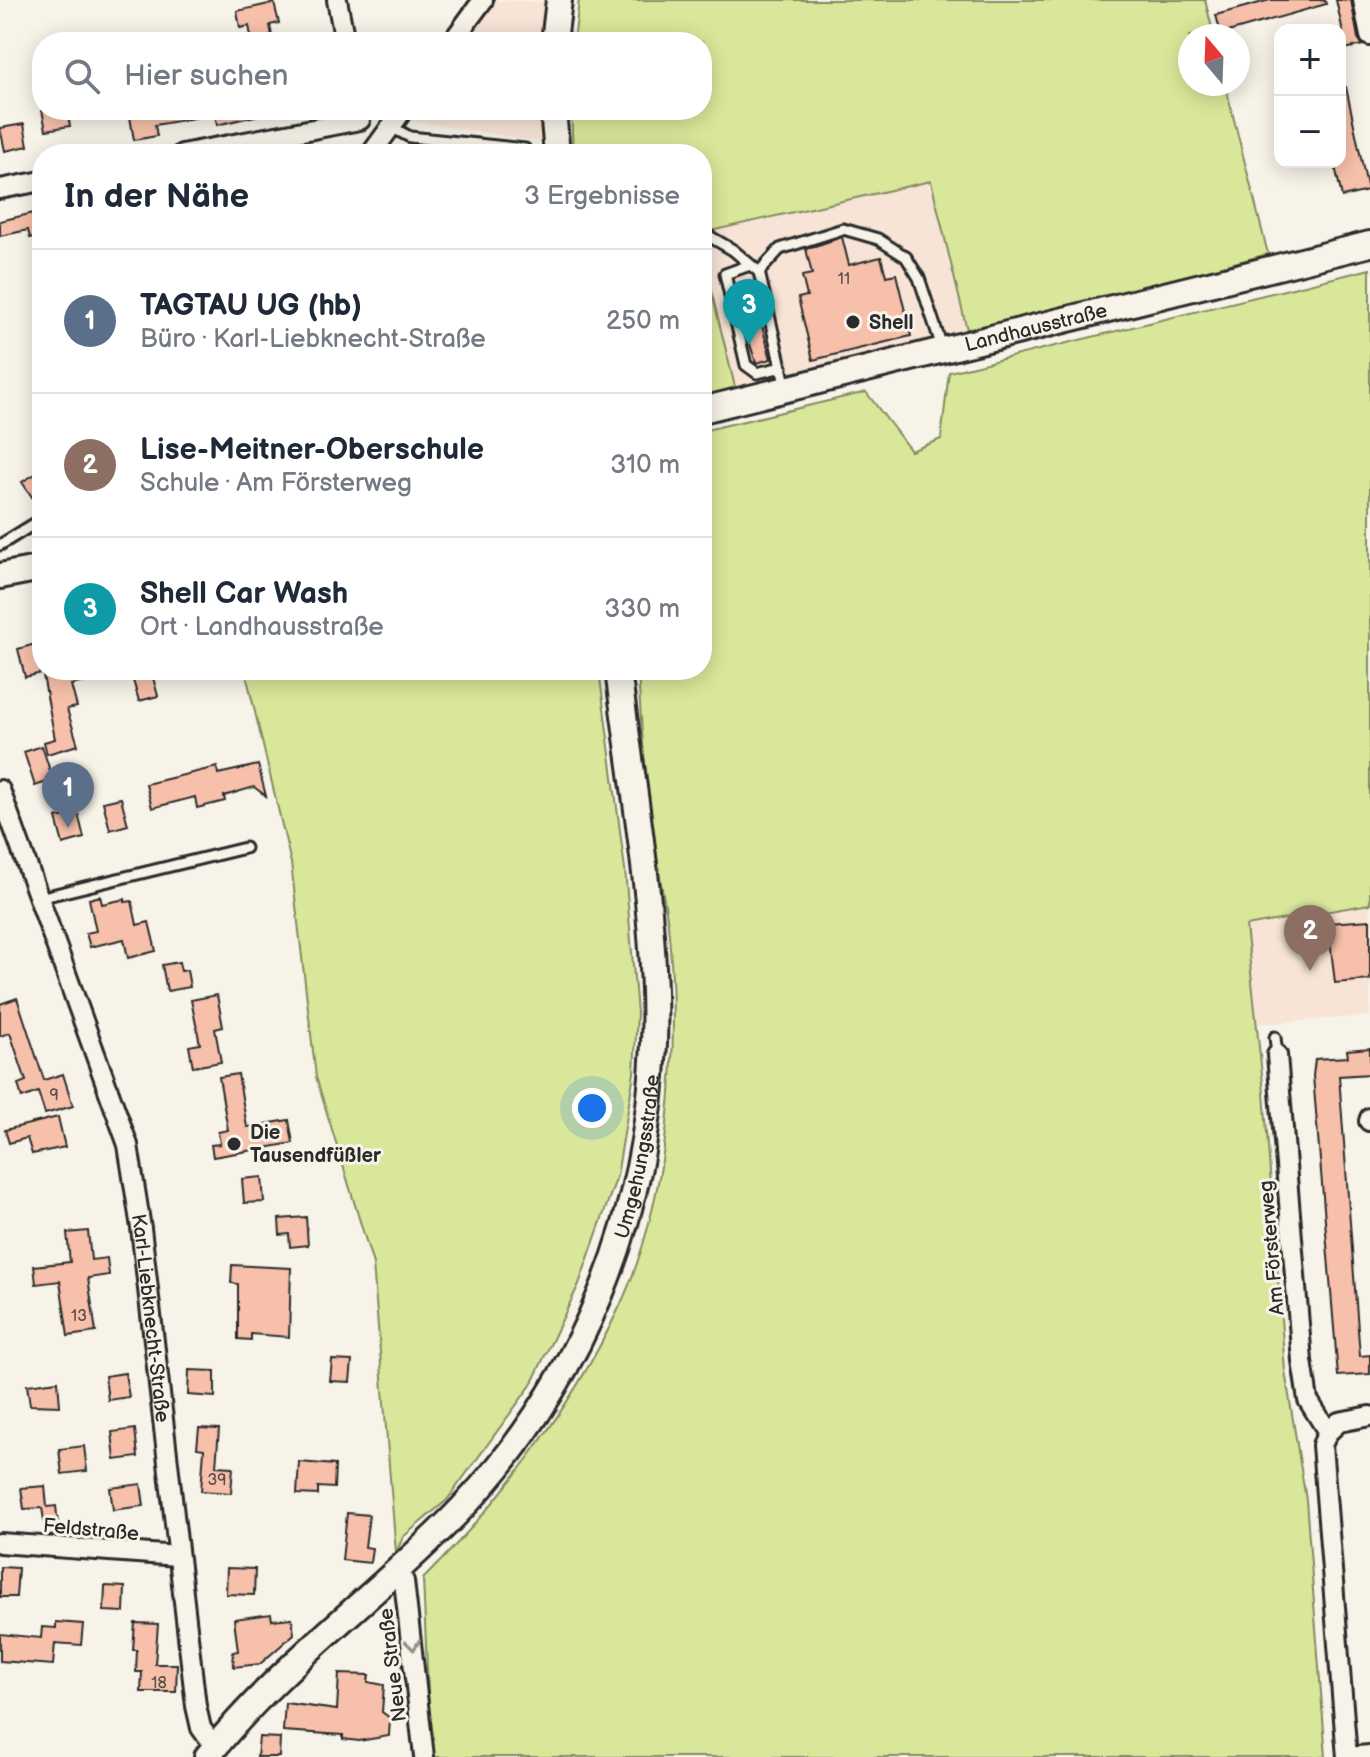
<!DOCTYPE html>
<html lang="de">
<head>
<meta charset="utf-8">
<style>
	:root { --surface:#fff; --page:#f6f6f7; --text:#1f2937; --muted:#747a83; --line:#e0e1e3; --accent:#2b2b2b }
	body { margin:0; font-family:"Balsamiq Sans",sans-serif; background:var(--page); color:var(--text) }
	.controls { position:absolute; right:24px; top:24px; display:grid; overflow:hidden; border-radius:16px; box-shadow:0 4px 20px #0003 }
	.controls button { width:72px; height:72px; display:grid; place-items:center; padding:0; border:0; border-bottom:2px solid var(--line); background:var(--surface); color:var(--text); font:40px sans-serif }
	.compass { position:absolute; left:1178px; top:24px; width:72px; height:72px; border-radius:50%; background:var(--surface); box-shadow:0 4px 20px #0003; rotate:341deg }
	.you { position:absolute; left:592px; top:1108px; width:28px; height:28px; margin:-20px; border:6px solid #fff; border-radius:50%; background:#1a73e8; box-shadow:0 0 0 12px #1a73e833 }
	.badge { display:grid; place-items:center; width:52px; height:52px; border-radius:50%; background:var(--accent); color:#fff; font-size:26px; font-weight:700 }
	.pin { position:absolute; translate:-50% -66px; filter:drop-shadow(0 2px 4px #0008) }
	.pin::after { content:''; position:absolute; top:42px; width:28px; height:24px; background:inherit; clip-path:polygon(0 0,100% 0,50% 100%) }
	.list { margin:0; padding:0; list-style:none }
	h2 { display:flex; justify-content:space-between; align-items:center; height:104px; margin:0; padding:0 32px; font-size:34px }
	h2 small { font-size:26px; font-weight:400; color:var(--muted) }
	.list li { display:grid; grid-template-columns:52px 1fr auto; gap:24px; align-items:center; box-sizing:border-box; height:144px; padding:0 32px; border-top:2px solid var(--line) }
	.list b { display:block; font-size:30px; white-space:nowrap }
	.list p { margin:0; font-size:26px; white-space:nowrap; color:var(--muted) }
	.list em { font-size:26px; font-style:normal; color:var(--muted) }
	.icon { flex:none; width:44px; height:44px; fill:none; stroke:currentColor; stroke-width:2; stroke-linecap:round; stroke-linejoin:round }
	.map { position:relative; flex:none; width:1370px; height:1757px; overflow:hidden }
	.search { position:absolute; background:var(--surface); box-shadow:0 4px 20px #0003; left:32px; top:32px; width:680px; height:88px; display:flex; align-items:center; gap:20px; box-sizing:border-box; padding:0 28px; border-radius:32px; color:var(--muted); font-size:30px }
	.panel { position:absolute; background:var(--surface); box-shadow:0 4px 20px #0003; left:32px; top:144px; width:680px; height:536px; border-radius:32px }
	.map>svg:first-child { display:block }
</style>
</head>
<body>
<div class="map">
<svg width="1370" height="1757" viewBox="0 0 1370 1757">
	<rect width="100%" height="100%" fill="#f7f3e8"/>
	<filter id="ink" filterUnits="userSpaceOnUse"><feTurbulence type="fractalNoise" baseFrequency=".0125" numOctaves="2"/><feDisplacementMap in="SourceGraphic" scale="16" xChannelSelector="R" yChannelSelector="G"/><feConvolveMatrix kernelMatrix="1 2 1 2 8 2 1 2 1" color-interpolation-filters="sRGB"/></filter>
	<g filter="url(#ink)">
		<path fill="#f7e4d6" d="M493 0 549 2 548 42H461Z
			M410 110H547L546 143 403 119Z
			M931 180 968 334 736 391 702 253 709 231Z
			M1370 904V1016L1256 1024 1246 925Z"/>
		<path fill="#d9e79a" stroke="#828962" stroke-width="2" d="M579 0H1205L1214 36H1190V84H1225L1268 254 968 334 931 181 710 231 702 250V154H573L571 110H702V42H574Z
			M702 253 736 391 702 399Z
			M1370 269V904L1246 926 1264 1093 1285 1371 1306 1500 1326 1757H431L423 1579C500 1502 571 1409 618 1310 669 1203 680 1052 669 935 667 909 660 883 657 857 647 795 641 732 638 670H702V431L866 392 911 451 941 439 949 372Z
			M245 670H599L625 869 637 1013 634 1073 617 1176 579 1284 531 1385 447 1500 403 1537 396 1553 373 1264 316 1077 291 863Z"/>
		<path fill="#f7c0ab" stroke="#2b2b2b" stroke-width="2" d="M1270 0H1325L1326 4 1221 34 1216 15Z
			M1336 0H1351L1358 38 1363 45 1340 50 1343 32Z
			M274 3 279 23 270 25 272 36 252 41 249 26 240 28 237 11Z
			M1346 87 1368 191 1342 197 1334 162H1340V88Z
			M42 110H67L70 126 46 130Z
			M167 110H200V117L155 125 157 136 134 140 130 117Z
			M214 110H258L259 115 217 125Z
			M24 124 28 146 5 151 0 128Z
			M42 211V235L30 238 28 230 0 236V221Z
			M842 237 849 265 881 257 886 276 896 274 911 336 813 360 798 298 807 296 802 276 812 274 806 249Z
			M759 315 771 359 756 363 746 331 750 330 747 318Z
			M42 470V495L34 500 22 482Z
			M42 642V673L25 677 18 649Z
			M42 670H114V675L71 685 77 707 67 709 78 745 47 754 44 742 55 739Z
			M130 670H151L158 696 139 701Z
			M42 746 53 780 35 786 24 752Z
			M258 765 266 796 254 787 224 796 225 801 197 808 195 797 152 808 146 784 217 767 218 774Z
			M121 798 128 825 110 830 103 802Z
			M78 813 84 838 63 844 56 818Z
			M100 896 102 904 125 899V902L132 901 137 925 149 922 156 951 128 958 124 939 90 947 86 933 96 931 89 899Z
			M1370 920V980L1335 983 1328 923Z
			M179 962 181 971 187 970 190 987 167 991 162 965Z
			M217 995 223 1027 215 1029 221 1062 193 1067 189 1046 200 1044 191 1000Z
			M17 998 44 1080 63 1074 73 1106 45 1114 38 1092 22 1098 18 1084 26 1081 10 1033 0 1036V1004Z
			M1370 1048V1074L1339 1076 1360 1356 1370 1355V1374L1338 1376 1313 1076 1315 1059 1348 1057 1347 1050Z
			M238 1074 247 1127 289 1120 293 1143 213 1157 211 1145 220 1144 218 1132 228 1130 219 1077Z
			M58 1117 65 1147 32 1154 27 1138 9 1143 5 1130Z
			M262 1177 264 1202 244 1203 242 1179Z
			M306 1217 308 1245 290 1247 289 1234 280 1235 279 1219Z
			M88 1231 91 1260 107 1258 109 1275 88 1278 96 1332 68 1336 60 1281 36 1284 34 1266 70 1262 67 1233Z
			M232 1265 291 1268 289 1337 251 1334V1340L238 1339V1284L231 1283Z
			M332 1360 352 1361 350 1382 330 1381Z
			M189 1370 215 1371V1397L188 1395Z
			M125 1373 129 1397 108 1400 105 1376Z
			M58 1381 60 1406 30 1405 27 1385Z
			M199 1428 219 1429 216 1466 233 1467 231 1493 201 1491 204 1449 197 1448Z
			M135 1429 138 1457 115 1460 112 1432Z
			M84 1446 87 1471 62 1474 59 1449Z
			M299 1462 335 1465 334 1488 318 1487V1495L297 1494Z
			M141 1484 144 1506 113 1510 110 1488Z
			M45 1486 47 1507 56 1506 58 1524 45 1526 42 1508 24 1509 21 1488Z
			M347 1513 369 1515 365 1547 372 1548 370 1563 342 1560Z
			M0 1567 18 1568 16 1597H0Z
			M227 1568 255 1569 254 1595 226 1594Z
			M105 1586 125 1587 124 1612 104 1611Z
			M271 1614 272 1620 292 1618 294 1634 260 1664 234 1667 233 1652 238 1651 234 1619Z
			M56 1622 83 1624 81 1645 55 1643 53 1665 0 1661V1634L41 1638 42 1627 56 1628Z
			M135 1623 158 1624 155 1664H177L176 1692H141L142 1672H136L137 1650H133Z
			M339 1674 369 1675 368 1682 384 1685 382 1712 390 1718 389 1736 359 1741 343 1739V1735L283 1731 285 1703 337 1710Z
			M259 1737 280 1738 279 1757H257Z"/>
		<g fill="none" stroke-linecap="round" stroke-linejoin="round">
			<defs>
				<path id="lane" d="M391 127 410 137 525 149
					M702 232 733 250 759 272 786 388
					M750 265 725 274 746 365 757 373 782 367
					M759 272 780 249 843 229 878 239 906 257 919 278 942 347
					M0 545 42 519
					M39 898 245 848
					M1275 1037 1277 1055"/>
				<g id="street">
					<path d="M337 0 345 42"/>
					<path d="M1363 0 1370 36"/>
					<path d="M452 42 483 0"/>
					<path d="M182 154 360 120"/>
					<path d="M371 154 403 110"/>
					<path d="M0 189 42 181"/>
					<path id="s1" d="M0 790 128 1145 141 1228 196 1706 201 1728 215 1747"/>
					<path d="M1277 1055 1302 1361 1308 1400 1328 1432 1322 1445 1347 1757"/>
					<path d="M1369 1121 1370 1118"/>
					<path d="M1328 1432 1339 1422 1370 1416"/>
					<path d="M0 1543 178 1556"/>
					<path d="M396 1571 404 1581 424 1757"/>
					<path d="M1347 1757 1370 1755"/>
				</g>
				<g id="secondary">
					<path d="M554 42 559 0"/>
					<path d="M553 110 557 154"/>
					<path id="s2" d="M702 410 1370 244"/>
					<path d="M0 576 42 568"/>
					<path id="s3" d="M207 1757C281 1663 380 1594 462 1508 582 1382 647 1218 654 1044 658 924 633 790 618 670"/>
				</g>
			</defs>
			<use href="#lane" stroke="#2b2b2b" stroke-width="15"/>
			<use href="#street" stroke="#2b2b2b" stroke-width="24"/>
			<use href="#secondary" stroke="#2b2b2b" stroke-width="30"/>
			<use href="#lane" stroke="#f7f3e8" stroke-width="9"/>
			<use href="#street" stroke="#f7f3e8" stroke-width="18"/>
			<use href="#secondary" stroke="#f7f3e8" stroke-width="24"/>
		</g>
		<defs><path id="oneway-chevron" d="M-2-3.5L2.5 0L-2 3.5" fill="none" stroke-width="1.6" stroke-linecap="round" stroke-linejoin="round" transform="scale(2)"/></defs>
		<use stroke="#918f8a" href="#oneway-chevron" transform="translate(413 1645) rotate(83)"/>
	</g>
	<g fill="#2b2b2b" stroke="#f7f3e8" stroke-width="3">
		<circle cx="853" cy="322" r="8"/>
		<circle cx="234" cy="1144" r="8"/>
	</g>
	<g text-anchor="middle" stroke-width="6" stroke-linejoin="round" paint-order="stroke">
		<g font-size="16" fill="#5e504b">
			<text x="844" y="284">11</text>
			<text x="54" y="1100">9</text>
			<text x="79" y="1321">13</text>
			<text x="217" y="1485">39</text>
			<text x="159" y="1688">18</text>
		</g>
		<g font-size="20" font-weight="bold" fill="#2b2b2b" stroke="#f7f3e8" text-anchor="start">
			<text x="869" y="329">Shell</text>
			<text x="250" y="1139">Die<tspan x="250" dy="23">Tausendfüßler</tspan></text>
		</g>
		<g font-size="20" fill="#2b2b2b" stroke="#f7f3e8">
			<text dy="7" stroke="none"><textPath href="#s2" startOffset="344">Landhausstraße</textPath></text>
			<text dy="7" stroke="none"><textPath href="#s3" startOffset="756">Umgehungsstraße</textPath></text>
			<text transform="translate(1271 1248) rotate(-95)" y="7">Am Försterweg</text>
			<text dy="7" stroke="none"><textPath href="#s1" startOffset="552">Karl-Liebknecht-Straße</textPath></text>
			<text transform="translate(91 1529) rotate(5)" y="7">Feldstraße</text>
			<text transform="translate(392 1665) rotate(-97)" y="7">Neue Straße</text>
		</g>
	</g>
</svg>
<div class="controls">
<button>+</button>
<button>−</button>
</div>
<svg class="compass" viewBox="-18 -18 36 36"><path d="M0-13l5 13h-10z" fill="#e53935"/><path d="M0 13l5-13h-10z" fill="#747a83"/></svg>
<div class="you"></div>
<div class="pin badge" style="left:68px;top:828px;background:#5c6f8a">1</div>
<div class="pin badge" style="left:1310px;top:971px;background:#8d6e63">2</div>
<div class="pin badge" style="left:749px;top:345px;background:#0f9aa8">3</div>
<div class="search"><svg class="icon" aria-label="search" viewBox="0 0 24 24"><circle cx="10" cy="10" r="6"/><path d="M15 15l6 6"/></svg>Hier suchen</div>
<section class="panel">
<h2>In der Nähe<small>3 Ergebnisse</small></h2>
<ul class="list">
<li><span class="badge" style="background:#5c6f8a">1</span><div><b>TAGTAU UG (hb)</b><p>Büro · Karl-Liebknecht-Straße</p></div><em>250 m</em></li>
<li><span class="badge" style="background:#8d6e63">2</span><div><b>Lise-Meitner-Oberschule</b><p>Schule · Am Försterweg</p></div><em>310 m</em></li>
<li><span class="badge" style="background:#0f9aa8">3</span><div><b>Shell Car Wash</b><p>Ort · Landhausstraße</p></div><em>330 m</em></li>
</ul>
</section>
</div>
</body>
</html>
